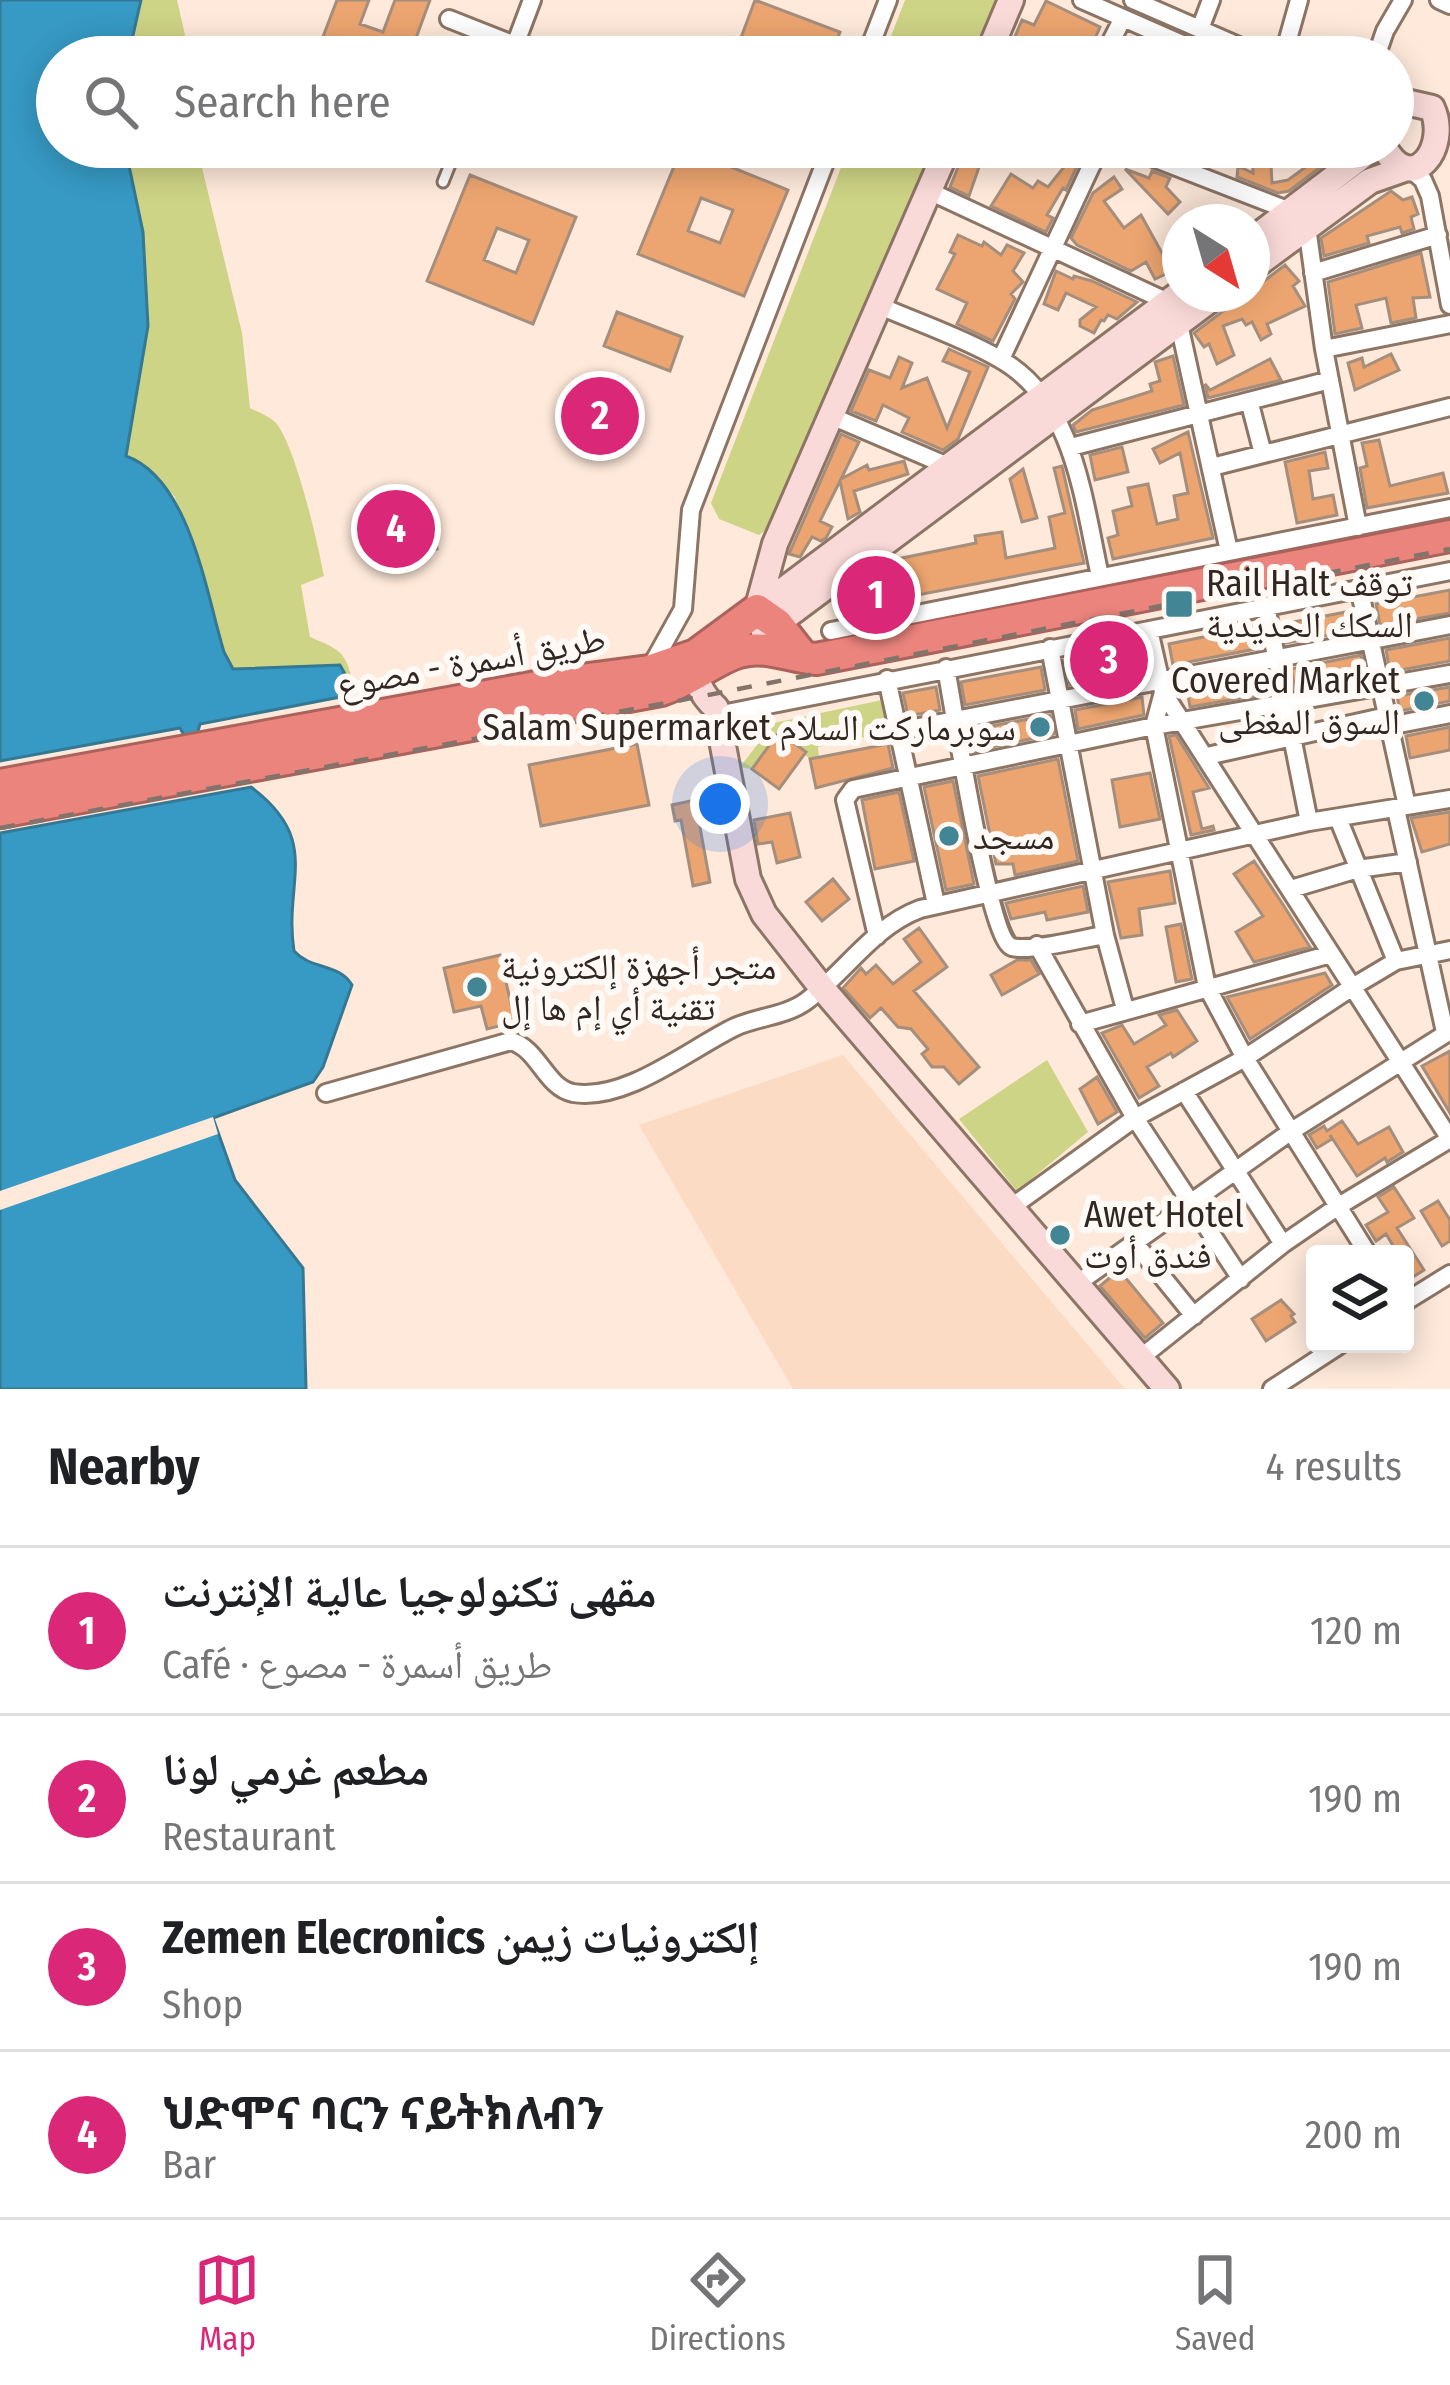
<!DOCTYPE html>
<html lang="en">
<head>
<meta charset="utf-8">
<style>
	:root { --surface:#fff; --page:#f6f6f6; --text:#202124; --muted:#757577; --line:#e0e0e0; --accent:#db2777 }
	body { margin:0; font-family:"Fira Sans Condensed","Noto Naskh Arabic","Noto Sans Ethiopic",sans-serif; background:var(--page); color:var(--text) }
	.controls { position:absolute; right:36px; bottom:36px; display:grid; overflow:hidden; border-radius:12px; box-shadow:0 6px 30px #0003 }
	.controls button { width:108px; height:108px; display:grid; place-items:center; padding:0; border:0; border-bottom:3px solid var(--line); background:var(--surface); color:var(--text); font:60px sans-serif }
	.compass { position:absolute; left:1162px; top:204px; width:108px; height:108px; border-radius:50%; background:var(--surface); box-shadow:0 6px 30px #0003; rotate:143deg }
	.you { position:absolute; left:720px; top:804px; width:42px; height:42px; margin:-30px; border:9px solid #fff; border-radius:50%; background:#1a73e8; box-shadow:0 0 0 18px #1a73e833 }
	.badge { display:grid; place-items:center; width:78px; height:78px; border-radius:50%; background:var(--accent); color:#fff; font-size:39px; font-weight:700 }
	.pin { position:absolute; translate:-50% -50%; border:6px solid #fff; box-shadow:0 3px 12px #0006 }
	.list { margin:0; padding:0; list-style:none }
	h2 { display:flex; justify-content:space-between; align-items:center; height:156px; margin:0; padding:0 48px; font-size:51px }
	h2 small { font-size:39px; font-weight:400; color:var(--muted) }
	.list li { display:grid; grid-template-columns:78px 1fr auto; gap:36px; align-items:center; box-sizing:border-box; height:168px; padding:0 48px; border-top:3px solid var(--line) }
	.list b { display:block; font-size:45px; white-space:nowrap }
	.list p { margin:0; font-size:39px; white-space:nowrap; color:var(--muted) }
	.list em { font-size:39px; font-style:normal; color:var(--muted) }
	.icon { flex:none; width:66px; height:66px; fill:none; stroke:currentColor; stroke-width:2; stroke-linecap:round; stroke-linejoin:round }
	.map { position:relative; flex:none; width:1450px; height:1389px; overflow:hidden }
	.search { position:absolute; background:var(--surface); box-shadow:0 6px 30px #0003; left:36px; right:36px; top:36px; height:132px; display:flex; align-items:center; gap:30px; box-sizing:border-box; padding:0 42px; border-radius:66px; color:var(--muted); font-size:45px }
	.sheet { height:828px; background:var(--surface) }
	nav { display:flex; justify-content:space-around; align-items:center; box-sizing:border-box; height:168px; border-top:3px solid var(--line); background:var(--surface); font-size:33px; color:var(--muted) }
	nav a { display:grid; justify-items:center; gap:6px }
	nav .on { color:var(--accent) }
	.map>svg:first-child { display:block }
</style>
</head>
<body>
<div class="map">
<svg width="1450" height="1389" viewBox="0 0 1450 1389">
	<rect width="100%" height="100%" fill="#fee9da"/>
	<path fill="#fcdbc4" d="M843 1055 1125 1389H793L639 1125Z"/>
	<path fill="#ced485" d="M141 0H177L190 57H128Z
		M905 0H996L972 57H883Z
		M125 147H197L242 333 250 408C258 412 269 416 275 422 295 443 318 544 324 576L301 585 310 637C347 652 345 654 356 692L351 695V685L340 665 234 669 224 652 175 497 142 464 126 456 148 326 143 232Z
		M849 147H933L769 528 759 535 719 519 711 503Z
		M882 700 889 732 818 747 819 757 810 759 779 733 752 769 740 767 774 723Z
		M1047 1060 1088 1132 1017 1191 959 1119Z"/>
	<path fill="#379ac4" stroke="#357893" stroke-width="3" d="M0 0H141L128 57H57V147H125L143 232 148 326 126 456C190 479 206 593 224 652L233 669 340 665 351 685V695L200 724 196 738 186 739 180 728 0 761Z
		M251 787C323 841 283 881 294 951 311 970 339 963 352 985L323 1067 313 1082 213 1118 235 1180 303 1268 306 1389H0V833Z"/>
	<path fill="#fee9da" d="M213 1117 218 1134 0 1210V1191Z"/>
	<path fill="#eca570" stroke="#a68e7d" stroke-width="3" fill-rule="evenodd" d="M337 0H369L360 24 383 32 395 0H430L409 57H322L316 55Z
		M755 0 840 32 830 57H752L736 51Z
		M1046 1 1100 27 1087 57H1006L1022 20 1034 25Z
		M682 147 788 190 744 296 638 254ZM701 198 733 210 720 243 688 231Z
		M966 147H986L969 196 950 187Z
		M1053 147H1086L1066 190 1063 188 1047 215 1053 218 1046 232 991 206 1011 174 1033 188 1038 181 1048 187 1072 157Z
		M1252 147H1270L1272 183 1288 180 1333 147H1347L1289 191 1278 193 1237 177 1238 166 1253 173Z
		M1125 169 1149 178 1152 171 1170 178 1166 187 1180 202 1168 214Z
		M470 175 576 217 533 324 427 281ZM497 228 529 240 516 273 484 260Z
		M1114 177 1122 189 1104 201 1124 228 1141 215 1172 271 1155 279 1146 262 1131 271 1077 245 1071 238 1093 193Z
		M1391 191 1403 200 1412 197 1418 214 1411 217 1414 229 1402 233 1400 227 1367 236 1369 243 1324 256 1321 238Z
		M958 235 982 246 984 242 1001 255 1007 245 1024 253 1013 271 1023 282 1011 294 1015 299 993 341 957 324 967 303 937 289 955 254 950 252Z
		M1421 253 1430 297 1413 298 1416 318 1391 323 1386 298 1356 305 1362 328 1335 334 1328 282Z
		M1285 265 1299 281 1293 286 1305 306 1267 324 1271 334 1261 340 1252 322 1246 325 1242 319 1223 326 1234 355 1217 364 1209 344 1204 347 1194 333 1246 294H1252V290Z
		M1056 271 1073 279 1074 276 1092 281 1137 302 1117 319 1108 315 1104 321 1101 320 1094 333 1080 326V320L1096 307 1066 293 1058 310 1044 304Z
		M617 312 682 337 670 371 604 346Z
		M949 349 988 367 958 439 943 450 902 432 909 418 883 405 876 421 851 411 869 370 890 378 899 357 912 363 902 388 927 378 947 428 970 372 943 361Z
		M1391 354 1399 370 1355 390 1348 363 1362 358 1364 367Z
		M1173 356 1184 405 1076 432 1073 425 1092 410 1152 391 1150 384 1160 381 1155 362Z
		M1270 359 1281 380 1208 398 1205 384 1210 390Z
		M617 397 620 415 606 431 589 434 577 426 573 404Z
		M1188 432 1213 538 1113 559 1108 538 1118 535 1113 511 1132 506 1128 488 1148 484 1157 524 1178 519 1174 496 1188 493 1180 453 1160 463 1153 449Z
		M841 434 859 442 841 479 867 465 869 470 904 461 908 474 854 491 860 512 848 519 840 481 820 521 832 527 826 538 821 541 812 537 800 557 789 554Z
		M1379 440 1390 486 1443 473 1448 493 1367 508 1360 468 1367 466 1362 443Z
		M1122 447 1128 472 1095 480 1090 455Z
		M1325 452 1328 468 1309 471 1313 499 1333 495 1337 515 1297 523 1285 462Z
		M1062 466 1084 563 839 610 837 599 851 588 905 577 902 558 976 543 975 536 1002 532 1006 558 1055 548 1049 517 1065 513 1054 468Z
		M1023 469 1037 518 1022 522 1010 479Z
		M433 521 437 549 384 556 380 529Z
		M1450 590V613L1380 625 1376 604Z
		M1351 611 1355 630 1286 643 1283 624Z
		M1257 626 1261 648 1173 665 1169 644Z
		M1450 638V661L1390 672 1386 650Z
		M1122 651 1127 674 1070 685 1066 662Z
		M1361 655 1365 676 1295 688 1291 669Z
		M1041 667 1045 690 965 705 961 682Z
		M1266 673 1270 693 1190 707 1187 689Z
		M936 687 940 710 908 716 903 693Z
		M1450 687V701L1400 711 1397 696Z
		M1142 697 1144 715 1078 729 1075 710Z
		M1050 715 1054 734 973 751 970 730Z
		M1450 727V750L1410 758 1406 736Z
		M779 732 806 752 779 789 752 769Z
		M1176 735 1209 788 1193 792 1202 829 1213 826 1214 830 1191 835 1169 736Z
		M637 744 649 805 541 826 529 765Z
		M888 744 893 768 816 788 810 759Z
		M1058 759 1078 861 1015 875 1013 864H996L978 776Z
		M1150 773 1160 819 1120 827 1112 780Z
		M953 781 974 884 946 890 924 787Z
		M899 792 914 861 875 869 862 800Z
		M695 800 710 882 693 886 681 820 675 821 672 805Z
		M1450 812V844L1422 852 1411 818Z
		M790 813 800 857 777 863 772 842 758 844 754 820Z
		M1254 861 1282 903 1310 947 1254 962 1236 932 1263 916 1234 874Z
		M1170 871 1175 903 1139 909 1142 935 1121 938 1108 882Z
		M833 879 849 899 822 921 806 902Z
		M1083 886 1088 912 1047 920 1045 912 1011 919 1006 903Z
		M1181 924 1192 979 1176 982 1166 927Z
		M919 928 947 967 914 991 979 1067 959 1084 944 1067H932L922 1054 928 1049 911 1029 898 1027 881 1008 870 1018 843 988 861 968 866 974 876 965 893 984 921 962 904 939Z
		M500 955 515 1022 487 1029 481 1006 454 1012 444 968Z
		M1017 960H1031L1039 974 1002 995 991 975Z
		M1325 973 1332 985 1250 1039 1227 997Z
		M1177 1010 1197 1041 1173 1057 1171 1053 1147 1067 1159 1086 1139 1098 1102 1033 1122 1025 1134 1044 1166 1025 1159 1015Z
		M1450 1051V1113L1422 1066Z
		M1097 1077 1117 1112 1098 1124 1080 1089Z
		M1342 1121 1358 1144 1389 1127 1403 1152 1387 1162 1385 1158 1357 1176 1330 1135 1332 1139 1317 1148 1309 1135 1324 1126 1327 1131Z
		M1394 1187 1414 1218 1397 1228 1424 1270 1405 1282V1254H1398L1386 1234 1376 1241 1366 1225 1388 1212 1378 1197Z
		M1438 1201 1450 1220V1241L1442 1246 1421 1211Z
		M1119 1270 1163 1323 1145 1338 1100 1286Z
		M1281 1300 1294 1314 1291 1316 1295 1322 1266 1341 1252 1319Z"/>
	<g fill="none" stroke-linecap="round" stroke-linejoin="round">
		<defs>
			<path id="lane" d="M492 57 499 40
				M443 182 457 147"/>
			<path id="street" d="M532 0 515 45 546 57
				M1082 0 1212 57
				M1133 0 1264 57
				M1439 0 1450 5
				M449 19 515 45
				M1200 29 1211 0
				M866 57 888 0
				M1103 57 1123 18
				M1283 57 1299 0
				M1376 57 1385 31 1403 0
				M790 147 826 160
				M1125 147 1290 211
				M1409 168 1423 180 1430 196 1450 305
				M929 191 1168 302
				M1307 227 1324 349 1358 527
				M1313 273 1438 235
				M880 306C919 323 961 337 998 358 1075 400 1083 500 1100 576
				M1179 324 1229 551
				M1324 349 1450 324
				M1001 359 1100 147
				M1250 404 1263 454
				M831 416 948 466
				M1071 447 1330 380
				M1212 467 1450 407
				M1359 588 1407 806
				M1266 606 1309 822
				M1149 630 1163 692 1450 1139
				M831 631 1450 508
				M1050 648 1105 935 1125 1009
				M946 668C953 704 989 940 1012 947 1032 952 1084 938 1105 935
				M649 670 683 609 691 510 831 147
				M887 679 936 904
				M1163 692 1154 726 1207 987 1245 1058 1368 1254
				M717 715 1450 571
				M1389 726 1450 714
				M898 731 1450 625
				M1207 756 1387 716
				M1396 809 1445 1032
				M1338 818 1396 961
				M1291 889 1358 869 1408 862
				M877 936 845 800 853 789 1154 726 1450 674
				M1037 945 1135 1118 1241 1279
				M1080 1024 1331 954
				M1184 1091 1283 1244
				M326 1093 511 1041C539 1049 545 1087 573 1093 626 1102 691 1048 735 1027 757 1017 785 1016 805 1002 845 973 872 927 920 909L1309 822 1450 799
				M1013 1206 1135 1118 1245 1058 1354 986 1396 961 1450 950
				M1134 1242 1194 1316
				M1075 1285 1290 1132 1450 1031
				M1405 1302 1450 1274
				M1139 1359 1283 1244 1337 1207 1450 1139
				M1272 1389 1341 1344"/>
			<path id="secondary" d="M987 57 1011 0
				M1384 147C1412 198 1450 147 1432 108L1410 103 1393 112
				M1252 240 1374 147
				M1252 268 1370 181 1407 168
				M757 610 1180 293
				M757 610 775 544 948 147
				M764 633 1218 294
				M696 659C695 681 700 693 716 708L748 879 764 914 822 988 1167 1389"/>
			<path id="highway" d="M0 785 558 683 649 671 696 655 757 610 777 624 803 657
				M0 812 661 690C689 681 717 658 739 652 765 644 791 657 816 659L1450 536"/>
		</defs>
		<use href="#lane" stroke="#8d7565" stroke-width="15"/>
		<use href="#street" stroke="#8d7565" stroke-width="22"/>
		<use href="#secondary" stroke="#8d7565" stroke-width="30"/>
		<use href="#highway" stroke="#aa635c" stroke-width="36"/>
		<use href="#lane" stroke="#fff" stroke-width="9"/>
		<use href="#street" stroke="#fff" stroke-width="16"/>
		<use href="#secondary" stroke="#f9dad8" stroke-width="24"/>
		<use href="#highway" stroke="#eb847d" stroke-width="30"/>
		<path stroke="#82746a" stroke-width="4.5" stroke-dasharray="15 15" stroke-linecap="butt" d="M0 828 703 696 1450 549"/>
	</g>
	<g fill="#428595" stroke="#fffaf6" stroke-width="4.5">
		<rect x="1164" y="589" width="30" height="30" rx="6"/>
		<circle cx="1424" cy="701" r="12"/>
		<circle cx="1040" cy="727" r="12"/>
		<circle cx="949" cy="836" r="12"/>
		<circle cx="477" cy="987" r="12"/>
		<circle cx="1060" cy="1235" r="12"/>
	</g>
	<g text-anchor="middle" stroke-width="12" stroke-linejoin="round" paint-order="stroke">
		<g font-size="36" fill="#312720" stroke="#fffaf6" text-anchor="start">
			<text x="1206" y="596">Rail Halt توقف<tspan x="1206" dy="41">السكك الحديدية</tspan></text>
			<text x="1400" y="693" text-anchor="end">Covered Market<tspan x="1400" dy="41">السوق المغطى</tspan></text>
			<text x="1016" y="740" text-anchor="end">Salam Supermarket سوبرماركت السلام</text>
			<text x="973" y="849">مسجد</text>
			<text x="501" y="979">متجر أجهزة إلكترونية<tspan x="501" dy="41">تقنية أي إم ها إل</tspan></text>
			<text x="1084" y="1227">Awet Hotel<tspan x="1084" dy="41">فندق أوت</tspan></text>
		</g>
		<g font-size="36" fill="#312720" stroke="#fffaf6">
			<text transform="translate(471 661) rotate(-10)" y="13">طريق أسمرة - مصوع</text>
		</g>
	</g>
</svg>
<div class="controls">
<button><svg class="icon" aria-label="layers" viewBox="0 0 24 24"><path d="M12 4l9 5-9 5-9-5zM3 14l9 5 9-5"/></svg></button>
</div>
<svg class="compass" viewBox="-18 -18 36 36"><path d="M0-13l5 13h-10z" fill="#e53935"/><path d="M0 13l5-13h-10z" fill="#757577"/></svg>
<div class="you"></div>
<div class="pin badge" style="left:876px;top:595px">1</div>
<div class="pin badge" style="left:600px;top:416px">2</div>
<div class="pin badge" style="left:1109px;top:660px">3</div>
<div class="pin badge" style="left:396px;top:529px">4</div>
<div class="search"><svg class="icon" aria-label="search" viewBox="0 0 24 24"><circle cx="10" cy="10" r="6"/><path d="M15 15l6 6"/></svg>Search here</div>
</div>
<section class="sheet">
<h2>Nearby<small>4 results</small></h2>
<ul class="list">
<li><span class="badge">1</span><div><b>مقهى تكنولوجيا عالية الإنترنت</b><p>Café · طريق أسمرة - مصوع</p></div><em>120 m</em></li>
<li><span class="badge">2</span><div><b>مطعم غرمي لونا</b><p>Restaurant</p></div><em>190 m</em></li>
<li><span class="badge">3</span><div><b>Zemen Elecronics إلكترونيات زيمن</b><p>Shop</p></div><em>190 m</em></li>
<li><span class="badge">4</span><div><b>ህድሞና ባርን ናይትክለብን</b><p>Bar</p></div><em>200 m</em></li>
</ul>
</section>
<nav>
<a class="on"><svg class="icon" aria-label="map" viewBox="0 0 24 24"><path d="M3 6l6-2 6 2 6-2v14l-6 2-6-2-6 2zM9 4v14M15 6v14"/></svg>Map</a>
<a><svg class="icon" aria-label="directions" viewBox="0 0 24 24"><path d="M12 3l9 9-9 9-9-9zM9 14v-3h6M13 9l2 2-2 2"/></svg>Directions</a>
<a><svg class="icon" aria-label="saved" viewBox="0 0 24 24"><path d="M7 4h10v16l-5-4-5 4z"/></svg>Saved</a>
</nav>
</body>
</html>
